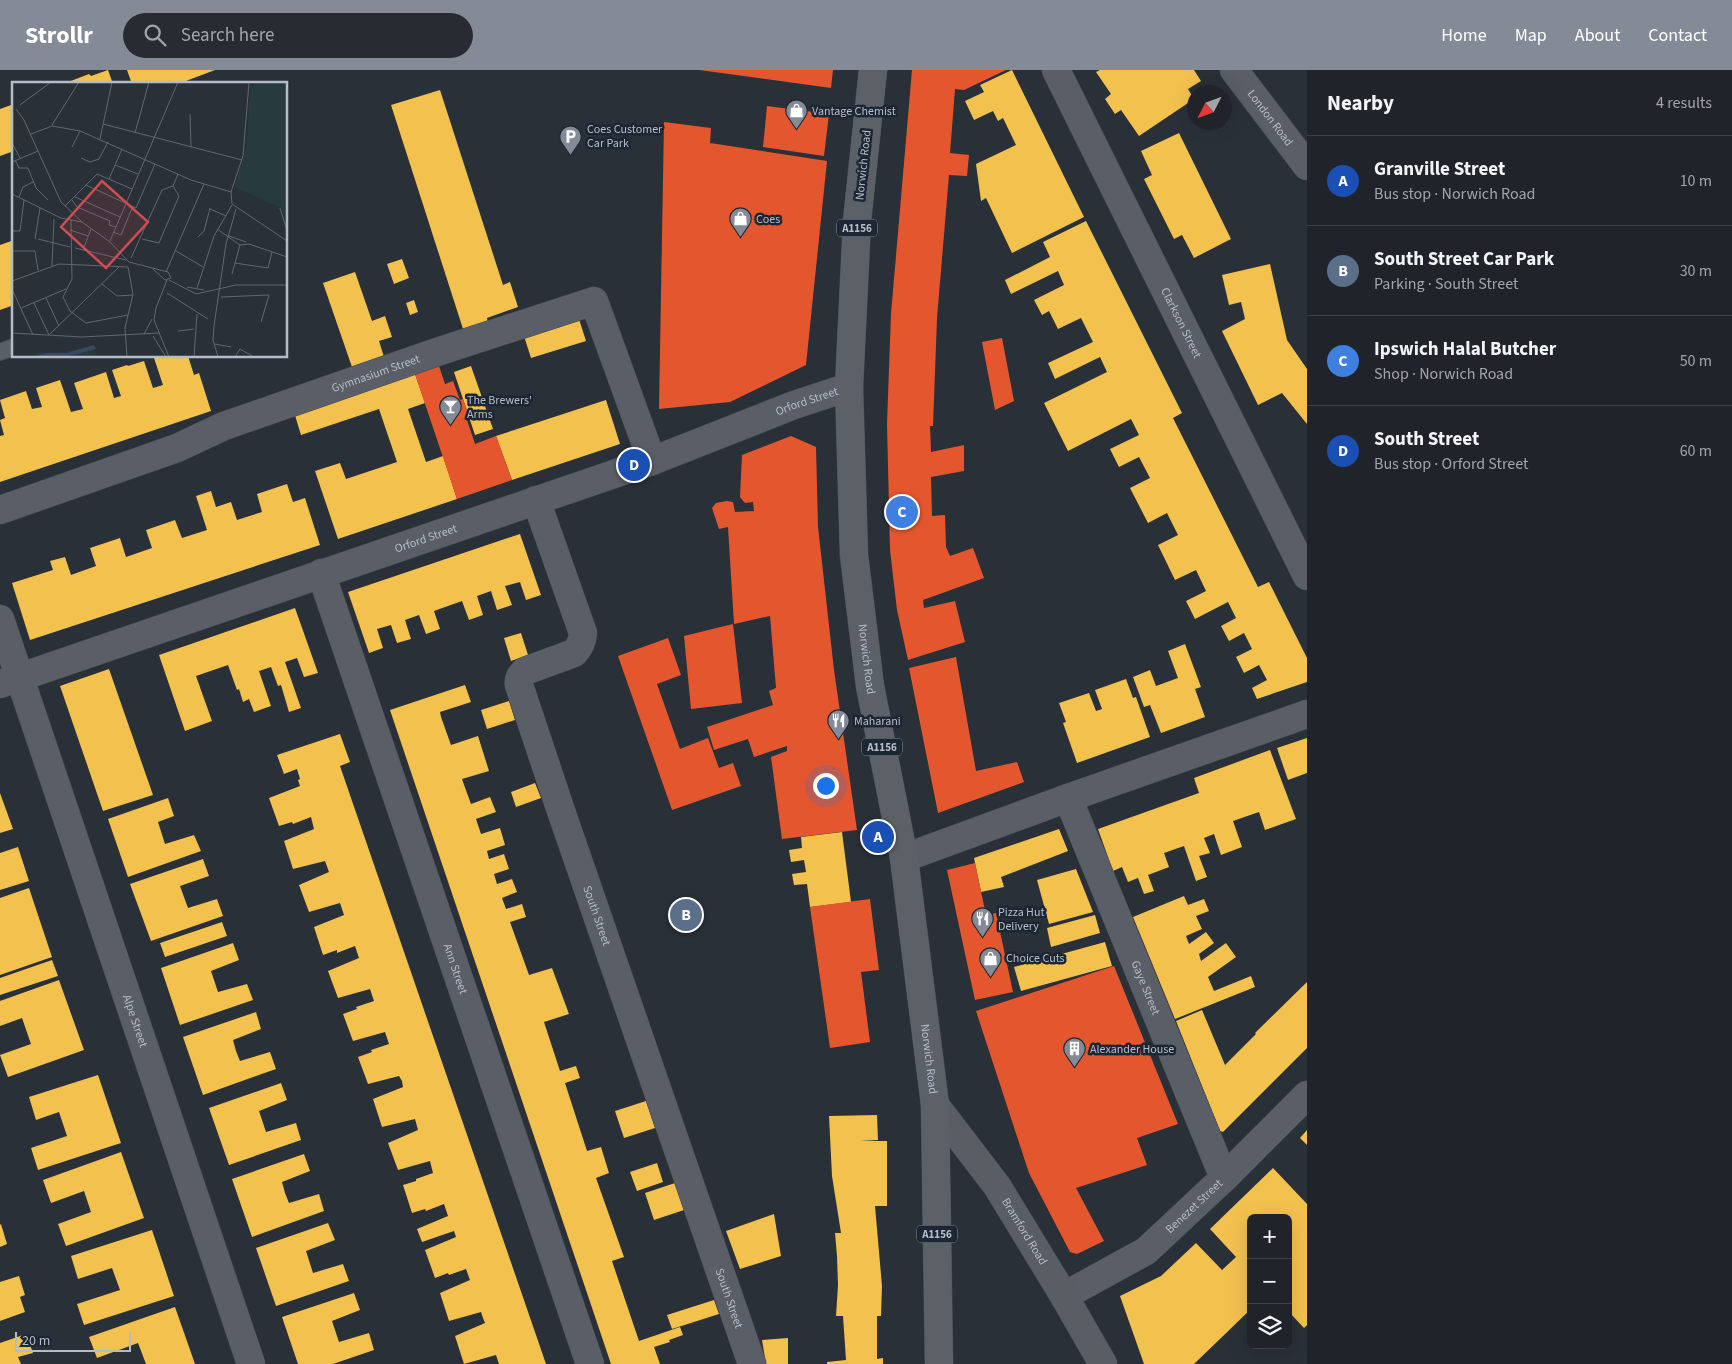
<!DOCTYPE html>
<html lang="en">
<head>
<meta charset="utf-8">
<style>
	:root { --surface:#20242a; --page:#282c32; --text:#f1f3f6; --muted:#a2a4a8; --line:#3d4147; --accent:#848b96 }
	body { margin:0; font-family:"Source Sans 3",sans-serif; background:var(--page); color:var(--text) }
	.controls { position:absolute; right:15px; bottom:15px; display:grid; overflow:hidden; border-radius:8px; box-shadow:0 5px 20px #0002 }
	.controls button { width:45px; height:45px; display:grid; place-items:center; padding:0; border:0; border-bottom:1px solid var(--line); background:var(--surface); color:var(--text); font:25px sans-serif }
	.compass { position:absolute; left:1187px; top:15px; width:45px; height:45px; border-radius:50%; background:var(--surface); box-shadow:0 5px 20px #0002; rotate:228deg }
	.scale { position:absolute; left:15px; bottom:12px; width:116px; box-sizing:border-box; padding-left:5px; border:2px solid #b4bcc9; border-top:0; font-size:14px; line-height:18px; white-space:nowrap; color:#b4bcc9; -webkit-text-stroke:4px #1d2633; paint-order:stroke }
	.you { position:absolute; left:825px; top:715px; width:18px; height:18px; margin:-12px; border:4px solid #fff; border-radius:50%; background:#1a73e8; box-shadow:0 0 0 8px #1a73e833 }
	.badge { display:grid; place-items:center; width:32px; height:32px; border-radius:50%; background:var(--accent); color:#fff; font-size:16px; font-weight:700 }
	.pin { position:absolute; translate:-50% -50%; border:2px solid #fff; box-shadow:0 1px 5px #0006 }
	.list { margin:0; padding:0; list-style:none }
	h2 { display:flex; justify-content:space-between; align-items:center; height:65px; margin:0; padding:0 20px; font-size:21px }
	h2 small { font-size:16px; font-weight:400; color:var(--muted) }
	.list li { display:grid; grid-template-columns:32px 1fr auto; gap:15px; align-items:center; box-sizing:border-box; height:90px; padding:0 20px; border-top:1px solid var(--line) }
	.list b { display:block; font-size:19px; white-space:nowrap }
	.list p { margin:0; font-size:16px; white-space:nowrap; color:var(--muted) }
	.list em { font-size:16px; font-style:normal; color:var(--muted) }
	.icon { flex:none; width:28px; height:28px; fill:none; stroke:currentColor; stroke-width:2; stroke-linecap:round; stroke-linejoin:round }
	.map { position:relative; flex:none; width:1307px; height:1294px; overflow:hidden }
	header { display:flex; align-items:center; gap:30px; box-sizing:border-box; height:70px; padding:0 25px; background:var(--accent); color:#fff }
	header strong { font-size:24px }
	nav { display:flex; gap:28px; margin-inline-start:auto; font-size:18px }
	.search { width:350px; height:45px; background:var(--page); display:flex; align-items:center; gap:12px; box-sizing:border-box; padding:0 18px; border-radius:28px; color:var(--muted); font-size:19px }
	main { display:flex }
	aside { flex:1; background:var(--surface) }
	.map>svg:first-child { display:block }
</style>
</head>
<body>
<header>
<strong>Strollr</strong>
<div class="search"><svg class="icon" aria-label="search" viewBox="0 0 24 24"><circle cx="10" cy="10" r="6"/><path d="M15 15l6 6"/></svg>Search here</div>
<nav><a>Home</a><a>Map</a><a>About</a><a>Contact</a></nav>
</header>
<main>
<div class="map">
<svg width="1307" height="1294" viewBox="0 0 1307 1294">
	<rect width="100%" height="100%" fill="#2a3038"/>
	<path fill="#f2c14e" d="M108 0 113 14H63L89 4 91 6Z
		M127 0H215L178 14H132Z
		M1012 0 1084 147 1012 183 986 128 981 131 976 94 1016 75 1003 48 998 51 993 41 974 50 965 31 984 22 980 15Z
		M1100 0H1194L1201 11 1188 19 1194 29 1139 66 1121 40 1115 44 1105 29 1111 24 1096 2Z
		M440 20 503 215 510 212 518 237 487 248 488 254 464 262 391 35Z
		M11 35 14 44V81L0 86V39Z
		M1179 63 1231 169 1194 188 1182 165 1174 169 1144 109 1152 105 1141 81Z
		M1086 151 1182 343 1173 348 1258 517 1269 512 1307 588V612L1257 629 1252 618 1267 610 1259 595 1244 603 1236 587 1252 579 1244 563 1229 571 1221 556 1236 548 1228 532 1195 549 1186 531 1206 521 1196 500 1175 510 1158 475 1178 465 1167 443 1148 453 1130 418 1150 408 1139 387 1119 397 1110 379 1139 365 1131 349 1068 381 1044 333 1107 302 1100 287 1055 309 1048 293 1093 272 1081 248 1058 259 1049 241 1042 245 1034 230 1064 215 1058 201 1011 224 1005 210 1050 187 1043 172Z
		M14 170V235L0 240V175Z
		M402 189 409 208 394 214 387 194Z
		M1270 194 1287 270 1307 299V354L1282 323 1258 335 1222 261 1245 249 1241 232 1229 235 1222 205Z
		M355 202 372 251 385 246 392 267 379 271 385 290 353 300 323 213Z
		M414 230 418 242 410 245 406 233Z
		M578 246 586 271 531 288 523 263Z
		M158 286H188L194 305 199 303 211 341 0 412V366L4 365 0 350 5 348 0 330 26 321 32 339 42 337 36 318 60 310 71 342 83 339 74 313 106 302 114 328 121 326 112 300 127 295 128 296 144 291 153 318 163 315 154 288Z
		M471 296 493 359 475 365 454 302Z
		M414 301 425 333 408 339 426 392 443 386 457 429 338 469 315 401 340 393 346 409 397 392 379 339 301 365 294 342Z
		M606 330 620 374 512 410 496 366Z
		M287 414 293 432 305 428 320 475 30 570 12 513 53 500 50 491 65 487 71 505 96 496 90 478 120 468 126 487 152 478 146 460 175 450 182 468 207 460 196 426 211 421 216 437 231 432 237 450 262 442 257 424Z
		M520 464 541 525 526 530 520 512 505 516 512 535 497 540 491 521 477 526 483 545 469 550 462 531 434 541 440 559 426 564 419 545 405 550 411 569 397 573 391 555 377 559 383 578 369 583 348 522Z
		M295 538 318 603 304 607 297 588 285 592 301 638 289 642 281 615 278 616 271 597 259 601 271 636 254 642 249 629 243 632 239 619 237 620 228 595 196 606 212 651 185 661 159 585Z
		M521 563 528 585 511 591 504 568Z
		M1185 574 1201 617 1195 619 1205 647 1161 663 1150 635 1144 637 1133 607 1150 600 1156 616 1178 608 1168 581Z
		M109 599 153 725 103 741 60 616Z
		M1126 609 1133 628 1136 627 1150 667 1077 693 1063 653 1066 652 1059 633 1089 623 1096 641 1102 639 1095 620Z
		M465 615 471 632 440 642 441 647 451 675 478 666 489 701 462 709 463 712 471 734 490 727 496 742 476 749 481 764 500 758 505 775 487 781 489 789 504 784 509 799 494 804 497 814 512 809 517 822 502 828 506 839 522 834 526 847 510 852 529 905 552 898 569 944 544 952 560 1001 576 996 580 1008 565 1013 587 1081 601 1077 609 1103 596 1108 624 1187 612 1191 639 1271 680 1257 683 1265 669 1270 670 1272 654 1277 660 1294H611L390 640Z
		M509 631 515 650 487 659 481 640Z
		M340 664 350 692 340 696 546 1294H499L496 1285 464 1294 455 1266 485 1253 483 1248 481 1242 449 1251 440 1223 470 1210 466 1199 449 1205 448 1203 435 1208 425 1180 456 1167 454 1161 422 1172 417 1159 448 1146 444 1134 426 1141 425 1139 412 1143 403 1115 416 1111V1109L433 1103 430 1091 398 1100 388 1073 418 1060 415 1049 382 1057 373 1029 403 1017 402 1011 399 1006 368 1014 358 987 372 982 371 980 389 974 385 962 353 971 343 944 357 939 356 937 374 931 370 919 338 928 328 901 359 888 355 876 337 883V880L323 885 314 857 344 845 340 833 309 842 299 815 329 802 325 791 293 799 284 771 314 759 311 747 293 754 292 752 279 756 269 728 300 716 298 710 300 709 297 699 284 704 277 685Z
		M1307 668V703L1288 710 1277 678Z
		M1270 680 1296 749 1265 760 1259 742 1233 751 1242 777 1221 785 1214 764 1204 768 1210 783 1199 786 1207 807 1196 811 1184 776 1164 783 1169 797 1148 805 1154 821 1144 824 1138 808 1128 812 1122 797 1113 801 1098 759 1199 723 1194 708Z
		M535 713 541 728 516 737 511 722Z
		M0 723 13 759 0 763Z
		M168 728 174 746 158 752 165 774 194 765 201 781 128 807 108 749Z
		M1059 759 1068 781 1001 807 1004 817 981 822 974 788Z
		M842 762 851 832 810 837 807 814 794 815 792 804 806 802 804 790 791 792 789 780 802 778 801 767Z
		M18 777 29 811 0 820V783Z
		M203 789 209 806 180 816 188 838 217 829 223 846 151 871 130 814Z
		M1076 799 1093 842 1049 854 1037 810Z
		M29 818 52 887 0 905V828Z
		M1184 826 1188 835 1204 829 1209 841 1196 846 1202 859 1186 866 1189 874 1206 862 1214 873 1199 884 1201 891 1226 873 1236 887 1208 907 1214 921 1251 906 1255 917 1175 949 1133 847Z
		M1095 845 1100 863 1051 877 1047 858Z
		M222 852 227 866 165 887 160 873Z
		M1105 872 1112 896 1021 921 1014 897Z
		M233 873 239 890 211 901 218 922 247 914 253 930 180 955 161 898Z
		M52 890 58 906 0 925V908Z
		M59 910 84 980 8 1007 0 985 31 974 22 948 0 956V931Z
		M1307 912V978L1223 1062 1220 1061 1176 951 1202 940 1225 995 1256 964 1255 963Z
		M256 942 261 959 233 970 236 981 240 991 270 982 276 999 203 1025 183 967Z
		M98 1005 121 1073 38 1100 31 1078 67 1066 59 1042 36 1050 29 1027Z
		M281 1013 287 1030 259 1041 266 1062 296 1053 301 1070 229 1095 209 1038Z
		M646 1031 655 1058 624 1068 615 1041Z
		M877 1045 878 1070 860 1071H887V1136H875L882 1216 881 1246H877V1289L883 1288V1294H827V1292L846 1290 843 1246H836L838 1215 837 1186 835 1163H841L832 1106 829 1046Z
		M1307 1060V1075L1300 1068Z
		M121 1082 144 1148 66 1176 58 1154 91 1142 84 1121 51 1133 43 1110Z
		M304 1084 310 1101 282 1112 285 1123 289 1133 319 1124 324 1141 252 1167 232 1109Z
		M657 1093 663 1112 637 1121 630 1102Z
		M1273 1098 1307 1134V1255L1304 1258 1288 1241V1148H1251V1239L1194 1294H1144L1120 1226 1161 1206 1196 1173 1222 1200 1236 1187 1210 1159Z
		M675 1113 684 1140 654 1150 645 1123Z
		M774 1144 781 1186 740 1199 726 1161Z
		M328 1153 335 1170 306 1181 313 1203 343 1194 349 1211 276 1236 256 1178Z
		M1 1154 7 1174 0 1177V1155Z
		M152 1160 174 1226 84 1255 77 1234 120 1220 112 1198 78 1209 71 1186Z
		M19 1206 25 1225 20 1227 25 1242 0 1251V1212Z
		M354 1223 360 1240 332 1251 339 1272 369 1263 374 1280 333 1294H298L282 1247Z
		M714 1230 719 1244 672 1259 667 1245Z
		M175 1237 195 1294H146L138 1273 97 1288 89 1267Z
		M26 1264 33 1283 18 1287 21 1294H0V1273Z
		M788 1268V1294H766L762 1270Z"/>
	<path fill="#e4572e" d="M699 0H833L831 18Z
		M912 0H1006L964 20 955 19 950 83 969 85 967 106 949 105 937 248 933 356H930L931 382 964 375V401L931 407 932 446 945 445 946 477 950 486 973 478 984 508 923 530 924 538 955 531 965 572 908 590 897 540 890 480 887 354 891 244Z
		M767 36 829 44 824 86 763 77Z
		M664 52 711 58 710 73 827 91 806 295 730 332 659 339Z
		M1002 268 1014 331 995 340 982 272Z
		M438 293 445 314 453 311 460 330 463 329 469 345 466 347 475 374 496 366 512 410 457 429 414 301Z
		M791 366 816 377 818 457 834 600 857 760 782 769 771 687 787 681V676L754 687 748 669 714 680 707 657 773 635 769 621 776 618 770 546 734 554 728 457 719 459 712 438 716 433 727 431 733 432 735 442 754 441 753 432 745 433 740 427 742 385Z
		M733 554 742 633 691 639 684 566Z
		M668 568 681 605 657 614 680 679 708 668 719 698 733 693 741 716 672 740 618 586Z
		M956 587 976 701 1017 692 1024 712 938 743 909 598Z
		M975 793 986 845 996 843 1013 922 975 930 947 800Z
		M870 829 879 900 861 902 870 972 830 978 810 837Z
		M1114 896 1178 1054 1137 1068 1147 1095 1076 1118 1104 1171 1077 1184 1070 1182 1029 1103 976 941Z"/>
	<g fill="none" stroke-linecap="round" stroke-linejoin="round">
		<defs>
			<path id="lane" d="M0 282 14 277"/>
			<g id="street">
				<path id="s1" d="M1056 0 1307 506"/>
				<path id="s2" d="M1234 0 1307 96"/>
				<path id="s3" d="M536 430 583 563C582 572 580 577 574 583L525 601C520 606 518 609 519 615L560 738 752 1294"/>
				<path id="s4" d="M0 440 177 378 224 356 437 282 594 231 652 391"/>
				<path id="s5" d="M321 503 590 1294"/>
				<path id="s6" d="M0 549 251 1294"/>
				<path id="s7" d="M0 614 652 391 794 335 849 317"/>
				<path id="s8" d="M1068 728 1224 1108"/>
				<path d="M904 788 1068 728 1307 644"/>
				<path id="s9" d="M1064 1226 1146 1181 1224 1108 1307 1025"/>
			</g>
			<g id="secondary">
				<path id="s10" d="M935 1035 997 1116 1064 1226 1103 1294"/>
			</g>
			<g id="primary">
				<path id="s11" d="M873 0 857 151 849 317 854 485 870 616 904 788 935 1035 939 1294"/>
			</g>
		</defs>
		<use href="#lane" stroke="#484c53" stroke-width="18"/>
		<use href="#street" stroke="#484c53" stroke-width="29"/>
		<use href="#secondary" stroke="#484c53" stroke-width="29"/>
		<use href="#primary" stroke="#484c55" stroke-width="29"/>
		<use href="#lane" stroke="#5a5e66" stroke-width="16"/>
		<use href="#street" stroke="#5a5e66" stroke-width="28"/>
		<use href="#secondary" stroke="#595d64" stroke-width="28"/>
		<use href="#primary" stroke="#5c6168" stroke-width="28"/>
	</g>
	<defs>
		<symbol id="shop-pin" viewBox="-11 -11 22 30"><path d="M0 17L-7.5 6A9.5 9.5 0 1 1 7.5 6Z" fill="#848b96" stroke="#1d2633"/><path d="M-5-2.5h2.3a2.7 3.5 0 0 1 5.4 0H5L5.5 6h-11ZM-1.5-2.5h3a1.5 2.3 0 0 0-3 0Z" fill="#fff"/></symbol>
		<symbol id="parking-pin" viewBox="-11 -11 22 30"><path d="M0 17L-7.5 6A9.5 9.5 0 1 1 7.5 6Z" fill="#848b96" stroke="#1d2633"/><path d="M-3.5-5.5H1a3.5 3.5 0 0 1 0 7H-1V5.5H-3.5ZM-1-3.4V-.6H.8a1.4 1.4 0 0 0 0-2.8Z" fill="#fff"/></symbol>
		<symbol id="bar-pin" viewBox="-11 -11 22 30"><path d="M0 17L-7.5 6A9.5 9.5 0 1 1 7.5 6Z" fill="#848b96" stroke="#1d2633"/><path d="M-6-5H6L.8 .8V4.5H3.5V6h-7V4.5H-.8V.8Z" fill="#fff"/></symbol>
		<symbol id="restaurant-pin" viewBox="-11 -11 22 30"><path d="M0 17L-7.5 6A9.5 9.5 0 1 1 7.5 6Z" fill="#848b96" stroke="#1d2633"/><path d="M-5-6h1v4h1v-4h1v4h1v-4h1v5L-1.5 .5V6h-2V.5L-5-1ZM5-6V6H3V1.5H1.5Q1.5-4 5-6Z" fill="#fff"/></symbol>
		<symbol id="building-pin" viewBox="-11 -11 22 30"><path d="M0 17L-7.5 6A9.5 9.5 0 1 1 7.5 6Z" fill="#848b96" stroke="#1d2633"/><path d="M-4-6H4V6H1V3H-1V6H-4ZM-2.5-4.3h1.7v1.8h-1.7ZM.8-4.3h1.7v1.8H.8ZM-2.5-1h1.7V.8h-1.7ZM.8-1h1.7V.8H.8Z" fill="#fff"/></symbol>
	</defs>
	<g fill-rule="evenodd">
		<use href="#shop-pin" x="784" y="28" width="25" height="34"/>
		<use href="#parking-pin" x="558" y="54" width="25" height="34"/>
		<use href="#shop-pin" x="728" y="136" width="25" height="34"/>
		<use href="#bar-pin" x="438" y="324" width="25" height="34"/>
		<use href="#restaurant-pin" x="826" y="638" width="25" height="34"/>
		<use href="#restaurant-pin" x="970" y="836" width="25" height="34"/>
		<use href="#shop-pin" x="978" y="876" width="25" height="34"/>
		<use href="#building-pin" x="1062" y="966" width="25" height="34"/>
	</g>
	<g text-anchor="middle" stroke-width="5" stroke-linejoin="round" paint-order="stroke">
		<g fill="#1d2633" stroke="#878f9c" stroke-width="1">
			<rect x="837" y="149.5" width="40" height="17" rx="4"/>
			<rect x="862" y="668.5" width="40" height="17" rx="4"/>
			<rect x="917" y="1155.5" width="40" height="17" rx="4"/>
		</g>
		<g font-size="11" font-weight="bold" fill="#b4bcc9">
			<text x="857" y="162">A1156</text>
			<text x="882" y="681">A1156</text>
			<text x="937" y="1168">A1156</text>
		</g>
		<g font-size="12" fill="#b4bcc9" stroke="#1d2633" text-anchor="start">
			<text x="812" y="45">Vantage Chemist</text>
			<text x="587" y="63">Coes Customer<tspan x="587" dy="14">Car Park</tspan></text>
			<text x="756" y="153">Coes</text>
			<text x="467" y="334">The Brewers'<tspan x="467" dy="14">Arms</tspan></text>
			<text x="854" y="655">Maharani</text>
			<text x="998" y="846">Pizza Hut<tspan x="998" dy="14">Delivery</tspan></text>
			<text x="1006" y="892">Choice Cuts</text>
			<text x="1090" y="983">Alexander House</text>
		</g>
		<g font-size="12" fill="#b4bcc9" stroke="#1d2633">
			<text dy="4" stroke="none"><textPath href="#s2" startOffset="60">London Road</textPath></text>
			<text transform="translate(863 95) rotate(-84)" y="4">Norwich Road</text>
			<text dy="4" stroke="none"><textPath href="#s1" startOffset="282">Clarkson Street</textPath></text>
			<text dy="4" stroke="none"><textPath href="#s4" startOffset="400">Gymnasium Street</textPath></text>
			<text dy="4" stroke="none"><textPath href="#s7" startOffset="855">Orford Street</textPath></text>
			<text dy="4" stroke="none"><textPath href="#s7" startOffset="450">Orford Street</textPath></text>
			<text dy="4" stroke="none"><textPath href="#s11" startOffset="591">Norwich Road</textPath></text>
			<text dy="4" stroke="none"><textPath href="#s3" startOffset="475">South Street</textPath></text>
			<text dy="4" stroke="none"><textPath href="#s5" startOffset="418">Ann Street</textPath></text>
			<text dy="4" stroke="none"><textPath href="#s8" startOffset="205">Gaye Street</textPath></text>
			<text dy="4" stroke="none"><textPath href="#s6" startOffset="424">Alpe Street</textPath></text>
			<text dy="4" stroke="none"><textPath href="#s11" startOffset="996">Norwich Road</textPath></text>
			<text dy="4" stroke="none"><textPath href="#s9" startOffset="159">Benezet Street</textPath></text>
			<text dy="4" stroke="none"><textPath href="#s10" startOffset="155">Bramford Road</textPath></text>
			<text dy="4" stroke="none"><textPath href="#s3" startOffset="880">South Street</textPath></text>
		</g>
	</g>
	<g transform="translate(12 12)">
		<rect width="275" height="275" fill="#2a3038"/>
		<path d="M249 0H275V151L269 126 223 105 235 62 238 4ZM82 263 85 275H18L27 270 47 271Z" fill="#273a3e"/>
		<path d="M82 263 84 267 53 275H21L34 271H55Z" fill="#384963"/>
		<path fill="none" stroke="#616872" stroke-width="1" d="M237 0 231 74 219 110 220 122 275 159M8 23 39 0M4 27 12 38 49 120 70 140 98 160 117 180 156 190 159 196 153 198 141 187M178 32 179 65M91 42 230 78M40 43 67 0M123 51 137 0M19 52 40 44 68 49 179 98 219 110M88 57 100 0M0 61 8 76M60 65 68 49M69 76 78 80 87 77 96 60M3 78 7 86H16L24 106 36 118M0 80 26 69M103 83 126 92M97 97 110 67M74 103 124 126 143 82M0 112 49 136 70 140M7 115 11 105 21 100M63 115 108 135M60 118 65 125 98 139 97 143 104 145M53 124 85 92 120 107M268 126 275 149M198 127 214 134M59 138 60 197 51 215 58 229 74 241 116 233M205 147 228 163 220 192M58 148 76 154M0 149H8L12 118M101 150 109 153 121 124M217 154 234 160M186 155 192 149 198 126M23 157 28 126M26 157 58 165M130 157 147 161 167 114 161 104M98 159 166 0M228 163 237 162 275 175M63 166 114 178M71 168 79 147M0 169H23L26 188M164 169 191 185M119 176 150 108 161 104 166 92M223 181 256 186 260 170M40 184 42 137M154 190 192 102M155 198 144 226 142 238 157 275M157 198 184 212 224 203H275M0 199 47 182 116 185 121 212 113 246 115 275M90 202 105 214 121 213M175 205 192 208M185 206 202 154 220 123M0 207 21 253M155 211 196 237M209 215 257 213 249 240M34 216 47 244M22 221 37 253M9 226 54 207M166 249 182 247M0 251 70 255 147 251M38 252 107 185M132 252 140 237M141 254 154 275M203 262 219 265M182 275 185 232M206 275 201 258 202 244 214 162 224 127M223 275 228 267 242 275"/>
		<path fill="#ce4d50" fill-opacity="0.15" stroke="#ce4d50" stroke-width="2.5" d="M90 99 136 140 94 186 49 145Z"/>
		<rect width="275" height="275" fill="none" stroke="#b4bcc9" stroke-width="2.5"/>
	</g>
</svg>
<div class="controls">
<button>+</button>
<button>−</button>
<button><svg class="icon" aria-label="layers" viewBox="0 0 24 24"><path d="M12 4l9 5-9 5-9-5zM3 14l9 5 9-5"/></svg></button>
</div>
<svg class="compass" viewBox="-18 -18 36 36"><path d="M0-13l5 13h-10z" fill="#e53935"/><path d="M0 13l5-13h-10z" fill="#a2a4a8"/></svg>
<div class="scale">20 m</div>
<div class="you"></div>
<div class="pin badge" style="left:878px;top:767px;background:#1a4fb4">A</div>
<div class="pin badge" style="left:686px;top:845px;background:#5c6f8a">B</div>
<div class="pin badge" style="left:902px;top:442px;background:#3f7fe0">C</div>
<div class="pin badge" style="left:634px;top:395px;background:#1a4fb4">D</div>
</div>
<aside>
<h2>Nearby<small>4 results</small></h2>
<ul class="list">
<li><span class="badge" style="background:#1a4fb4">A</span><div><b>Granville Street</b><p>Bus stop · Norwich Road</p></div><em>10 m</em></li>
<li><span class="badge" style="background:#5c6f8a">B</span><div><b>South Street Car Park</b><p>Parking · South Street</p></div><em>30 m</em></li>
<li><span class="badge" style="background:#3f7fe0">C</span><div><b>Ipswich Halal Butcher</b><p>Shop · Norwich Road</p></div><em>50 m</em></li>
<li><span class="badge" style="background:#1a4fb4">D</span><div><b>South Street</b><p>Bus stop · Orford Street</p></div><em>60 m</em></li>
</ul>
</aside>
</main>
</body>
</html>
